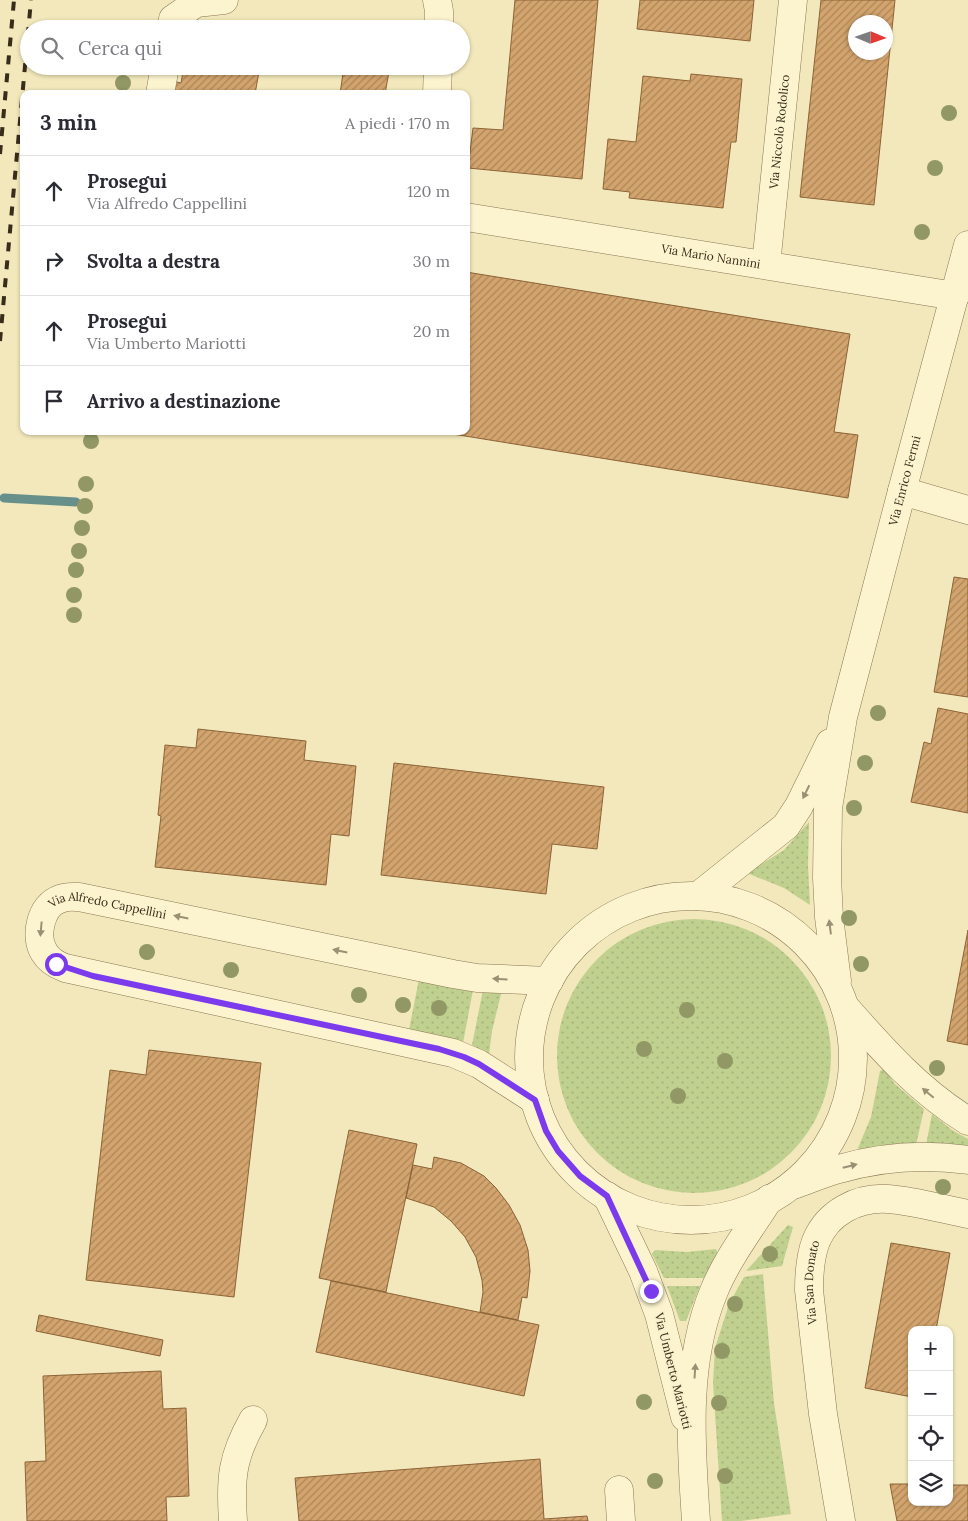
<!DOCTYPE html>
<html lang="it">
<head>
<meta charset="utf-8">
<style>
	:root { --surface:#fff; --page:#f2f2f3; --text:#2b2b33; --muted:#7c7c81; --line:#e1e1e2 }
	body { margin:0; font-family:Lora,serif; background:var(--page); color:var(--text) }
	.controls { position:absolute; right:15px; bottom:15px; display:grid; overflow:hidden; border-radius:10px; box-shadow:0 1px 4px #0004 }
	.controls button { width:45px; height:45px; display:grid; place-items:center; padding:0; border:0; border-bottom:1px solid var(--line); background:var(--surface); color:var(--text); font:25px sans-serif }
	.compass { position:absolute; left:848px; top:15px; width:45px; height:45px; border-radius:50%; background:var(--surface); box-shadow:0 1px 4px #0004; rotate:92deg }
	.stop { position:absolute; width:15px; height:15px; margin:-11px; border:4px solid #7c3aed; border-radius:50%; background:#fff }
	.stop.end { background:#7c3aed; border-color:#fff; box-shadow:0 1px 5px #0008 }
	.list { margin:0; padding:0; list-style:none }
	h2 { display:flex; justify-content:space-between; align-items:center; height:65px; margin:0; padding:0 20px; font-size:21px }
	h2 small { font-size:16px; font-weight:400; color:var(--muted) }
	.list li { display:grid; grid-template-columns:32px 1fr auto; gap:15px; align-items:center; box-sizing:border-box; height:70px; padding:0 20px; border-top:1px solid var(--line) }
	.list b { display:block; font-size:19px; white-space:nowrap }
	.list p { margin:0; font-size:16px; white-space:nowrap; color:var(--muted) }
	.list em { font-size:16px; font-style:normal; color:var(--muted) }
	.icon { flex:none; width:28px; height:28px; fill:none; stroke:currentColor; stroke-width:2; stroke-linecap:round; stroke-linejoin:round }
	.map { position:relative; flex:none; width:968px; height:1521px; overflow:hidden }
	.search { position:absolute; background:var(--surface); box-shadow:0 1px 4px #0004; left:20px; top:20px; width:450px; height:55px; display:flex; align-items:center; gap:12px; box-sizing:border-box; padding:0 18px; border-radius:28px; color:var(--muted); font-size:19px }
	.panel { position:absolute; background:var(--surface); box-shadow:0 1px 4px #0004; left:20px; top:90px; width:450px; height:345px; border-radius:10px }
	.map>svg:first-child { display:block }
</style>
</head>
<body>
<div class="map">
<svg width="968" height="1521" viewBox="0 0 968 1521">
	<defs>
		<pattern id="green-dots" width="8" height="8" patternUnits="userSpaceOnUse" patternTransform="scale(1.25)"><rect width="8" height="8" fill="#c0d08f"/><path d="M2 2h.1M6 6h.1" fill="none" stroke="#a6b37b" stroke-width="1.8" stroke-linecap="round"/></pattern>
		<pattern id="building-hatch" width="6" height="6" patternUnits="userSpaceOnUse" patternTransform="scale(1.25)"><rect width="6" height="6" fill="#d3a46d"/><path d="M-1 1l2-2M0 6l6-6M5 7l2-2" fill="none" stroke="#ac8659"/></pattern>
	</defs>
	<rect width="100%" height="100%" fill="#f2e8bb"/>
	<path fill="url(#green-dots)" d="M809 822 808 865 810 905 784 888 747 873 784 850Z
		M557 1056a137 137 0 1 1 274 0a137 137 0 1 1-274 0Z
		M419 979 473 990 463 1043 437 1035 409 1030Z
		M483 990H502L492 1031 489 1054 472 1045Z
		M884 1069 895 1084 924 1109 916 1145 862 1151 858 1148 871 1117 880 1071Z
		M932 1114 952 1130 968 1139V1148L926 1145Z
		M788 1225 793 1227 782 1266 746 1271Z
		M716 1249 718 1254 704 1278H664L652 1254 655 1250 687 1252Z
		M763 1274 774 1403 791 1514 741 1521H722L713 1383 715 1348 729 1304 744 1277Z
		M667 1286H700L686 1321H680Z"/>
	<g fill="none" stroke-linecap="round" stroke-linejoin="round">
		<path stroke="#67908b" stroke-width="9" d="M4 498 76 502"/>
	</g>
	<path fill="url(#building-hatch)" stroke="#8c6337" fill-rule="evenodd" d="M515 0H598L582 179 468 168 473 128 503 130Z
		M640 0H754L750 41 637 29Z
		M821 0H895L874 205 800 197ZM856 22H886V52H856Z
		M184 66H260L255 94H166L169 80 181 83Z
		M344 66H390L385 94H340Z
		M691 74 742 79 736 142H731L723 208 629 198 630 192 603 189 608 139 636 142 643 76 690 81Z
		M466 272 850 334 834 432 858 435 848 498 434 431H466Z
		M954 577 968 579V697L934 692Z
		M938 708 968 714V813L911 802 924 742 931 744Z
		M198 729 306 741 304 760 356 766 349 836 331 834 326 885 155 867 161 816 158 815 165 745 196 748Z
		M394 763 604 787 597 849 552 844 546 894 381 875Z
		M968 930V1045L947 1041Z
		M149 1050 261 1063 234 1297 86 1280 110 1070 146 1075Z
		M349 1130 417 1144 386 1292 319 1278Z
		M434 1157 461 1163 484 1176 496 1188 509 1205 520 1225 528 1250 530 1271 527 1298 522 1297 518 1320 480 1312 483 1292 482 1280 476 1257 465 1237 451 1221 434 1207 406 1198 413 1165 432 1169Z
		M891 1243 950 1253 936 1330H912V1397L865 1388Z
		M331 1281 539 1325 524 1396 316 1352Z
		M39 1315 163 1340 160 1356 36 1331Z
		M161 1371 163 1409 186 1408 189 1496 166 1497 167 1521H27L25 1462 46 1461 43 1376Z
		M540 1459 544 1519 587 1516 588 1521H299L295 1478Z
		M890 1484H912V1502H949V1485H968V1521H897Z"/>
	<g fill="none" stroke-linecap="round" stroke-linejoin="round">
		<defs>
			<g id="minor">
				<path d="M437 0 439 11V29"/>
				<path d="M171 29 173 19 196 3 224 0"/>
				<path d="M160 94 165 66"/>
				<path d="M437 94 438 66"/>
				<path id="s1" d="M466 217 955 296"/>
				<path id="s2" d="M766 265 793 0"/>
				<path d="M902 491 968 510"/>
				<path d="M698 896 786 826 799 806 830 743"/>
				<circle cx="691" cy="1058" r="162"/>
				<path id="s3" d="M837 981 829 917 827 878 828 808 843 717 902 491 968 245"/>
				<path d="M845 1007C883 1050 919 1091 968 1121"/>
				<path id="s4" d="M535 1100 479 1064 453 1053 65 968C57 965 49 961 44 952 34 936 41 905 60 899 66 896 73 897 79 897L453 974 477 978 549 981"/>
				<path d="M796 1184C810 1179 824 1173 839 1169 880 1157 925 1154 968 1160"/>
				<path d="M607 1196 643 1271 659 1314 685 1417"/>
				<path d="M619 1490 621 1521"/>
				<path d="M233 1521C230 1479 232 1457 253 1420"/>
				<path d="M696 1521C691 1446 684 1363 714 1291 727 1259 750 1229 769 1199"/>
				<path id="s5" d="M841 1521 823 1414 809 1290C809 1274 810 1257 816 1241 828 1212 858 1197 888 1199 915 1201 942 1209 968 1214"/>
			</g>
		</defs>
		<use href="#minor" stroke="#8a7754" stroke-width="29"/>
		<use href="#minor" stroke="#fcf4cf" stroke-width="28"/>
		<path stroke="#382c1a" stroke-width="4" stroke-dasharray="9 9" stroke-linecap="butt" d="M0 154 14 0
			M0 341 31 0"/>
	</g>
	<g fill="#919865">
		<circle cx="123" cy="83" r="8"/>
		<circle cx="949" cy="113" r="8"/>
		<circle cx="935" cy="168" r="8"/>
		<circle cx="922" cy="232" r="8"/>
		<circle cx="91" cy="441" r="8"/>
		<circle cx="86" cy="484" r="8"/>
		<circle cx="85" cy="506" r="8"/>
		<circle cx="82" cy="528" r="8"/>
		<circle cx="79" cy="551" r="8"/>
		<circle cx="76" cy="570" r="8"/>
		<circle cx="74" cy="595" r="8"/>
		<circle cx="74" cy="615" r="8"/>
		<circle cx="878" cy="713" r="8"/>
		<circle cx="865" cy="763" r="8"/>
		<circle cx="854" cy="808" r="8"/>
		<circle cx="849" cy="918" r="8"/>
		<circle cx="147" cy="952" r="8"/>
		<circle cx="861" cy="964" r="8"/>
		<circle cx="231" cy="970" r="8"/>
		<circle cx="359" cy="995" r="8"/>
		<circle cx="403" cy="1005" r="8"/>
		<circle cx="439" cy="1008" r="8"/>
		<circle cx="687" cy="1010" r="8"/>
		<circle cx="644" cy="1049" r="8"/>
		<circle cx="725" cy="1061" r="8"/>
		<circle cx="937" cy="1068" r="8"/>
		<circle cx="678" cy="1096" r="8"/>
		<circle cx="943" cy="1187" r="8"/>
		<circle cx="770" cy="1254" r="8"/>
		<circle cx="735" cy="1304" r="8"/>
		<circle cx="722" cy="1351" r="8"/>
		<circle cx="644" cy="1402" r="8"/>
		<circle cx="719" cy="1403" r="8"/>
		<circle cx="725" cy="1476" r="8"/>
		<circle cx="655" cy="1481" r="8"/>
	</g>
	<defs><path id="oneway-solid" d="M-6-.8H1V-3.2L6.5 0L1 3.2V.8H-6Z" transform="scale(1.25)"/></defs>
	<g fill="#9a9074">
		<use href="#oneway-solid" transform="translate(806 792) rotate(116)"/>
		<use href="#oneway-solid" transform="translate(181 917) rotate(-168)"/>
		<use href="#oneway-solid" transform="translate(830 927) rotate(-97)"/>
		<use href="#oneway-solid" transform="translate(41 929) rotate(95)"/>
		<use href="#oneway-solid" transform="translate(340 951) rotate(-168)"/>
		<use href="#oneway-solid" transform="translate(500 979) rotate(-177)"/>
		<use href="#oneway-solid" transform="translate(928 1093) rotate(-140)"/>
		<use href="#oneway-solid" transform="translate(850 1166) rotate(-14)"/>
		<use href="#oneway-solid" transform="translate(695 1371) rotate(-86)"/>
	</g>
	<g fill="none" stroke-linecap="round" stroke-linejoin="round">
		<path stroke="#7c3aed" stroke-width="6" d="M56 964 93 976 439 1049 464 1057 479 1064 535 1100 546 1131 558 1151 580 1176 607 1196 651 1291"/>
	</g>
	<g text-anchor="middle" stroke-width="4" stroke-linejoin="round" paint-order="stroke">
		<g font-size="12" fill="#382c1a" stroke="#f8f1cc">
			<text dy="4" stroke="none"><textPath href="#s2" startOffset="134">Via Niccolò Rodolico</textPath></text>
			<text dy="4" stroke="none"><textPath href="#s1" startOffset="248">Via Mario Nannini</textPath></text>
			<text dy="4" stroke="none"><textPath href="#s3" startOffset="510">Via Enrico Fermi</textPath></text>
			<text dy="4" stroke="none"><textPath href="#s4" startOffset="629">Via Alfredo Cappellini</textPath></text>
			<text dy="4" stroke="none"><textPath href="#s5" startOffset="241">Via San Donato</textPath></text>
			<text transform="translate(673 1371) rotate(76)" y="4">Via Umberto Mariotti</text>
		</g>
	</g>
</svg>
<div class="controls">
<button>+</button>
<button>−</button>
<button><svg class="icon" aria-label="locate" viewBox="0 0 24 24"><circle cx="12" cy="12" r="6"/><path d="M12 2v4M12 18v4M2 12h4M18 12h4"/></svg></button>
<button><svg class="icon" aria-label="layers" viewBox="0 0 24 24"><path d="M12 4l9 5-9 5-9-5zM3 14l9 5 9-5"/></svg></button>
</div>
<svg class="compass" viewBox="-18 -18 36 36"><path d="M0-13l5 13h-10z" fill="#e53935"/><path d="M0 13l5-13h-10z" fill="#7c7c81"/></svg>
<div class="stop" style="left:56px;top:964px"></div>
<div class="stop end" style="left:651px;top:1291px"></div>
<div class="search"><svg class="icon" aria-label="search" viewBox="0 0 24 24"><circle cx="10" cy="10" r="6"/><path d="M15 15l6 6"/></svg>Cerca qui</div>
<section class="panel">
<h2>3 min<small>A piedi · 170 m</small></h2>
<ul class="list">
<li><svg class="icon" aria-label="ahead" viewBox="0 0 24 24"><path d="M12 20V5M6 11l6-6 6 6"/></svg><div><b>Prosegui</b><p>Via Alfredo Cappellini</p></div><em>120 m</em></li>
<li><svg class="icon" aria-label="right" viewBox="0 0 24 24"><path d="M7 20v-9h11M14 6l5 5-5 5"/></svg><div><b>Svolta a destra</b></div><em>30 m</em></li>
<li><svg class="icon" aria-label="ahead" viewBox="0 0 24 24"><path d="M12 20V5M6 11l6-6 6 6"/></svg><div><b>Prosegui</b><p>Via Umberto Mariotti</p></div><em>20 m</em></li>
<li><svg class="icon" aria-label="arrive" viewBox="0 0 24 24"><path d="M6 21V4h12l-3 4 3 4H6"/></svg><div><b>Arrivo a destinazione</b></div></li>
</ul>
</section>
</div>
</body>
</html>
